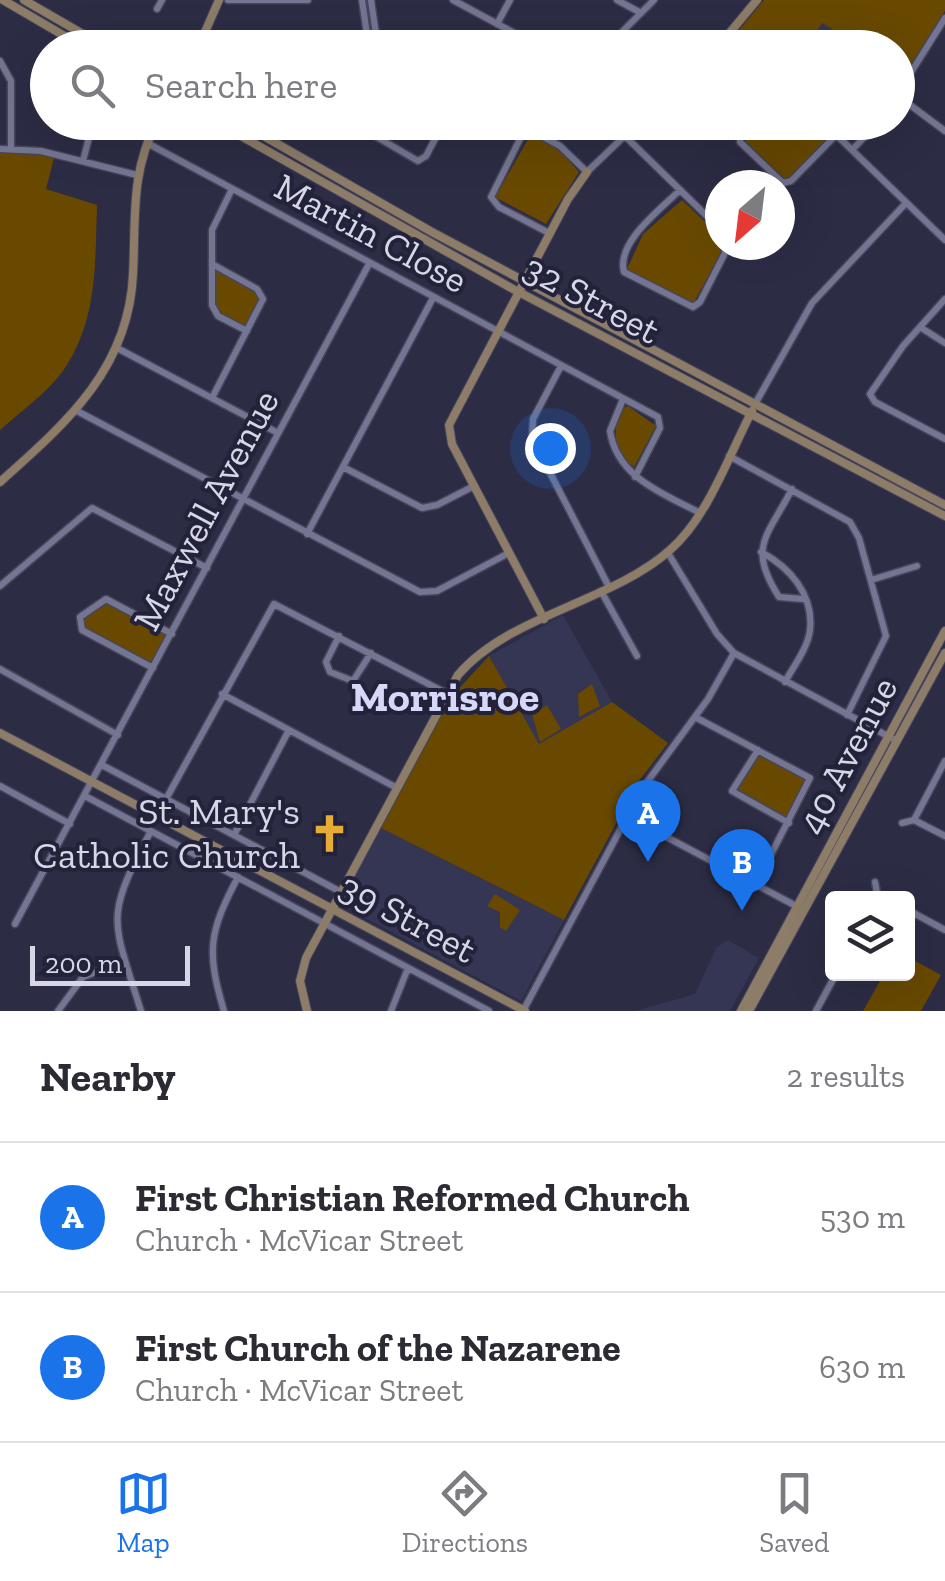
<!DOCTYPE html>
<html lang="en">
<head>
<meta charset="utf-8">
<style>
	:root { --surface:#fff; --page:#f2f2f3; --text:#2b2b33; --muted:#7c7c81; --line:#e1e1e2; --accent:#1a73e8 }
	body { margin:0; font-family:"Zilla Slab",serif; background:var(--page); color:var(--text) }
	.controls { position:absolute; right:30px; bottom:30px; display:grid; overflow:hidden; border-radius:10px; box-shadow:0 10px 40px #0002 }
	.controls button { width:90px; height:90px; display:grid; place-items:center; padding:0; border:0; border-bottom:2px solid var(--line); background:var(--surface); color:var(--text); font:50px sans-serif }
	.compass { position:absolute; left:705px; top:170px; width:90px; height:90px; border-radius:50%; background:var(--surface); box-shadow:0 10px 40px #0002; rotate:208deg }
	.scale { position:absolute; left:30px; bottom:25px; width:160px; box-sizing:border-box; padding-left:10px; border:5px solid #d6d6e7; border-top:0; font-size:28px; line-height:35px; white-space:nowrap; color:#d6d6e7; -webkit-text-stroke:8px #22223a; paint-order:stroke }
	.you { position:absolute; left:550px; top:448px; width:35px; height:35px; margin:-25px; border:8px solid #fff; border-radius:50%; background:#1a73e8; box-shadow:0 0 0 15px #1a73e833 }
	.badge { display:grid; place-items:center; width:65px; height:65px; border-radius:50%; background:var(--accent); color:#fff; font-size:32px; font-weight:700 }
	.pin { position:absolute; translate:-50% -82px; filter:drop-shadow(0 2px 5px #0008) }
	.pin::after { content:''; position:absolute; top:52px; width:35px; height:30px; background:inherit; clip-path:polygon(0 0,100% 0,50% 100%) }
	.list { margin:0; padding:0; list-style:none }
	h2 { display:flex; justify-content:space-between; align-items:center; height:130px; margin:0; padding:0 40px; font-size:42px }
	h2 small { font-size:32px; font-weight:400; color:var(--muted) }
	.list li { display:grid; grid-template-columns:65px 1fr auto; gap:30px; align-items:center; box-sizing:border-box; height:150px; padding:0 40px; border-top:2px solid var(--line) }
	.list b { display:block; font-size:38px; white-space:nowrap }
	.list p { margin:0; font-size:32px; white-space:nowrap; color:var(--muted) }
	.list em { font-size:32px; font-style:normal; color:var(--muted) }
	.icon { flex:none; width:55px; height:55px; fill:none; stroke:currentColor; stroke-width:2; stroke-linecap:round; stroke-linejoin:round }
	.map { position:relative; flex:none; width:945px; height:1011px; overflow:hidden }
	.search { position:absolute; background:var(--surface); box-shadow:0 10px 40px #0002; left:30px; right:30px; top:30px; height:110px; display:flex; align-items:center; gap:25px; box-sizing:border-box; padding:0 35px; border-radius:55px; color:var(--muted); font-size:38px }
	.sheet { height:430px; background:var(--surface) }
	nav { display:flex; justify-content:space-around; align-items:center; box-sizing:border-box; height:140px; border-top:2px solid var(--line); background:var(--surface); font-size:28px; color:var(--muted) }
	nav a { display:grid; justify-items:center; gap:5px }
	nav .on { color:var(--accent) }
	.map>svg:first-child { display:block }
</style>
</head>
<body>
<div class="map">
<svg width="945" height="1011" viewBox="0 0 945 1011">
	<rect width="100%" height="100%" fill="#2c2c45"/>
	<path fill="#353554" d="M822 22 862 47 807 48Z
		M563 615 612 702 539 745 489 656Z
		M381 828 564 920 521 1001 339 904Z
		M728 940 759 958 730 1011H635L695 994 716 948Z"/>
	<path fill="#694900" d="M764 0H945V11L904 75 898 70V48L862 47 822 23 807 47H725Z
		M759 123H814L829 137 786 180 745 142Z
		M531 134 554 144 579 172 546 224 495 197Z
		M0 149 55 154 46 189 97 205C95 264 98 320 63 371 47 393 20 412 0 430Z
		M682 200 720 236V245H725L693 304 627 269 643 234Z
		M212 264 262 294 247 331 214 311Z
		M628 406 656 426 634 467C613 453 612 431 621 409Z
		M100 599 172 634 153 668 84 632 82 614Z
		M489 656 539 744 612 702 668 743 639 781 564 920 381 828 452 696Z
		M592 684 600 706 579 717 578 694Z
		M547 705 561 729 540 742 532 714Z
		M758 750 808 776 789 823 735 793 733 784Z
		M495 894 520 910 506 931 500 927V912L487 906Z
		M908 957 941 975 921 1011H863L884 974H908Z"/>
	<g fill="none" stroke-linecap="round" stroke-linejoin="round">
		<defs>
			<path id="street" d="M228 0H308
				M362 0 369 48
				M371 0 378 48
				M453 0 542 48
				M617 0 641 13
				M157 9 162 0
				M497 24 510 0
				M606 48 654 0
				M0 61 11 81V149
				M898 93 945 18
				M898 96 945 131
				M351 122 418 161 426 156 444 122
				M750 122 740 135V142L783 183 791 181 836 135
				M823 122 945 240
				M625 136 720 229
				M147 143 658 417 660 428 635 477
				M0 149 41 151 137 175
				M852 150 879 122
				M83 161 93 122
				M232 189 212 230V305L218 316 247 331
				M680 190C661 209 616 242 624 272L693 307 700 302 729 245
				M549 233 499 207 491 197 522 135 532 131 560 146 587 172 639 122
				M945 299 903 346 870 394 875 402 945 439
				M920 327 945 343
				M117 348 278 433
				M561 366 533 419 532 438 608 585
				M212 398 263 299 257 289 212 264
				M623 399 610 431C617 477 662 493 698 512
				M755 404 812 303 906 203
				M77 411 420 592 437 591 509 553
				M729 456 850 522 859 538 886 636 847 715
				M343 467 422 508 437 505 474 486
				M792 489C767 537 747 547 779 597L803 599
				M307 534 433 298
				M761 552C789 567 814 594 810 630 808 648 793 667 785 682
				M668 553 717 634 734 653 895 740
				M871 580 917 566
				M0 586 92 508 207 568
				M601 591 637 656
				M339 636 326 662 330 672 353 681 371 653
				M153 668 82 630 80 617 106 599 172 634
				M0 669 118 735
				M222 694 397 788
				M695 717 810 778 756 884
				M758 750 732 791 789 823
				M102 765 341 892
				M0 786 70 824
				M85 796 489 1011
				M166 799 274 604 446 693
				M627 816 798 907
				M914 820 945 836
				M902 823 914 820 945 761
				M234 835 289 730
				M875 882 878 898
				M908 910 945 930
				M15 924 369 264
				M58 1011 83 977 125 961
				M141 1011C112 918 104 919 151 831
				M224 1011C206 951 209 932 238 877
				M391 1011 408 968
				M523 1011 642 789 708 699 734 653
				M816 1011 836 974"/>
			<path id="secondary" d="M3 0 85 48
				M24 0 107 48
				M198 48 219 0
				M717 48 757 0
				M216 122 513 289 945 516
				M239 122 432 232 945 505
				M0 482C66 423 129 369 133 274 136 220 130 172 157 122
				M544 619 452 444 449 425 568 199 587 172
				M0 733 525 1011
				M307 1011 300 981 306 958 458 675C509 615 612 602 670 550 708 517 729 455 752 411
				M741 1011 945 631
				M749 1011 945 653"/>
		</defs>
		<use href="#street" stroke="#47465b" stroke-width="9"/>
		<use href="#secondary" stroke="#47465b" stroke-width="10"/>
		<use href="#street" stroke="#747592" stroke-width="6"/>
		<use href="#secondary" stroke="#8c7c68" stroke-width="8"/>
	</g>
	<defs>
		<symbol id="church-bare" viewBox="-9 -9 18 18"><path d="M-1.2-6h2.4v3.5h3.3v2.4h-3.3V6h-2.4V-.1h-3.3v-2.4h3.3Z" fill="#e7ac36" stroke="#22223a" stroke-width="2.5" paint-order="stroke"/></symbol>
	</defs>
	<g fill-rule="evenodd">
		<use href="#church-bare" x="302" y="806" width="55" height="55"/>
	</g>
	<g text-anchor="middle" stroke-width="8" stroke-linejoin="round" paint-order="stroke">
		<g font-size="38" fill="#d6d6e7" stroke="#22223a">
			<text transform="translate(371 233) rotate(28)" y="13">Martin Close</text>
			<text transform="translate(592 299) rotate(28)" y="13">32 Street</text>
			<text transform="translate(206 510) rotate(-62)" y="13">Maxwell Avenue</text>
			<text transform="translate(847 755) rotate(-62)" y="13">40 Avenue</text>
			<text transform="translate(408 918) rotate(28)" y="13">39 Street</text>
		</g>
		<g font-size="38" fill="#d6d6e7" stroke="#22223a" text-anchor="end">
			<text x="300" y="824">St. Mary's<tspan x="300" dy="44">Catholic Church</tspan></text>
		</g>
		<g font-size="42" font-weight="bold" fill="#d7d8f9" stroke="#22223a">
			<text x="445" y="711">Morrisroe</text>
		</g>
	</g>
</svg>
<div class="controls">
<button><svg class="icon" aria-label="layers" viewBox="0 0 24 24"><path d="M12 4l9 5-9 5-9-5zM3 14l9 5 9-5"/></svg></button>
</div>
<svg class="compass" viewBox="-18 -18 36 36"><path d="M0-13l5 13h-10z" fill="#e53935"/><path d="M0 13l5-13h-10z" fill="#7c7c81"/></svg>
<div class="scale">200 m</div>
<div class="you"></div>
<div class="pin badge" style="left:648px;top:862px">A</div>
<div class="pin badge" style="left:742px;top:911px">B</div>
<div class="search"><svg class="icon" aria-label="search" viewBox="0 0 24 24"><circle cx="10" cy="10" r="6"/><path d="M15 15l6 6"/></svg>Search here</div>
</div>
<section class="sheet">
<h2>Nearby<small>2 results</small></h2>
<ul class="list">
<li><span class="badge">A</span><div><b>First Christian Reformed Church</b><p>Church · McVicar Street</p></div><em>530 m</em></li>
<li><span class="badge">B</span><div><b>First Church of the Nazarene</b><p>Church · McVicar Street</p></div><em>630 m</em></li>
</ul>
</section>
<nav>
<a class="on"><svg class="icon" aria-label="map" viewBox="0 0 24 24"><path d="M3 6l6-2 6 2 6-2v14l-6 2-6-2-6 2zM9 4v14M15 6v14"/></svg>Map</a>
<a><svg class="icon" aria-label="directions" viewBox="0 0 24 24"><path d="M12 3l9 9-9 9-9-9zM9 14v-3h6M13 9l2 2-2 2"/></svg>Directions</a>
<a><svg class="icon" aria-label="saved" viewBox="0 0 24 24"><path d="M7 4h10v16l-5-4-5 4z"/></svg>Saved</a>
</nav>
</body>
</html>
